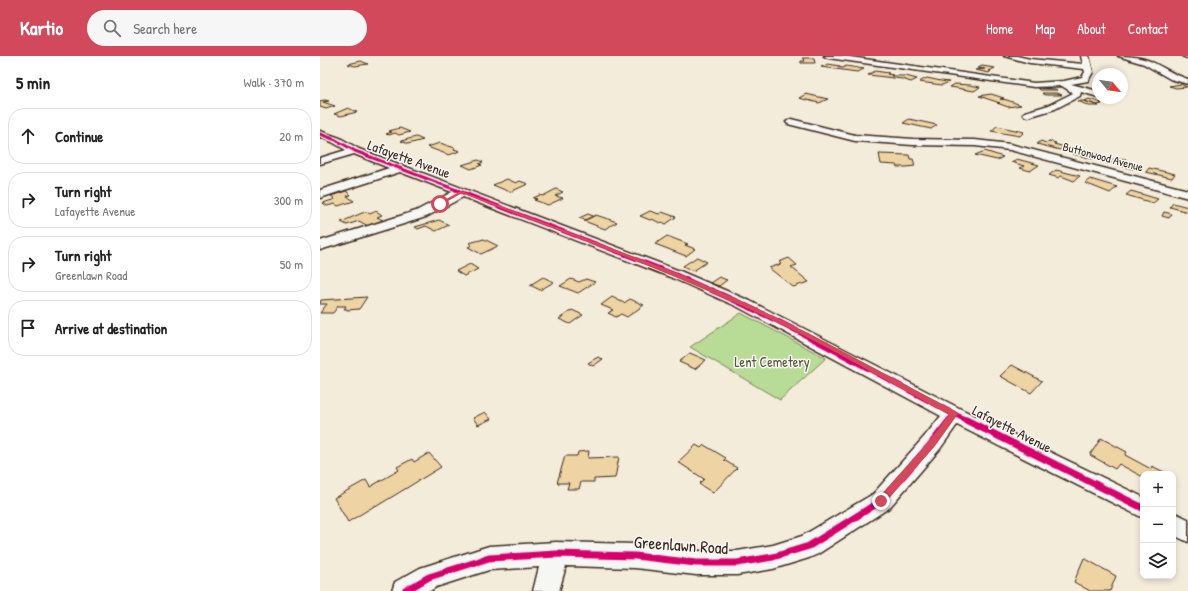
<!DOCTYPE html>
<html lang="en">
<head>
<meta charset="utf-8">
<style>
	:root { --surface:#fff; --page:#f6f6f6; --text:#222; --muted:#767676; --line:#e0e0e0; --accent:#d1495b }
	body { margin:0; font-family:"Patrick Hand",sans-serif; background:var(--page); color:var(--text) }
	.controls { position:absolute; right:12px; bottom:12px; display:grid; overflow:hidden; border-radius:8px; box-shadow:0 2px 6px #0003 }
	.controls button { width:36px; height:36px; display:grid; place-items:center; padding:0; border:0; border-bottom:1px solid var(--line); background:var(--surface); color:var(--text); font:20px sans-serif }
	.compass { position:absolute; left:772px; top:12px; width:36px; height:36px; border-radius:50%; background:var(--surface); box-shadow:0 2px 6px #0003; rotate:119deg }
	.stop { position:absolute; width:12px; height:12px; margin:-9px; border:3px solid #d1495b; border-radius:50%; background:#fff }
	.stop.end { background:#d1495b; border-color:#fff; box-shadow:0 1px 4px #0008 }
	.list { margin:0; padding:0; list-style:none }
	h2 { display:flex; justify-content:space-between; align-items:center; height:52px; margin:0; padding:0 16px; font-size:17px }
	h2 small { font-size:13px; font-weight:400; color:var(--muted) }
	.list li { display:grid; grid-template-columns:26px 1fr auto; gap:12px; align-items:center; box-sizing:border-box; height:56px; margin:0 8px 8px; padding:0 8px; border:1px solid var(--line); border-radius:16px }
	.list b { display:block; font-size:15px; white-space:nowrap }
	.list p { margin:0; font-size:13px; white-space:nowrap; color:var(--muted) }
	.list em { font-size:13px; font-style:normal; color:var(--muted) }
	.icon { flex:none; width:22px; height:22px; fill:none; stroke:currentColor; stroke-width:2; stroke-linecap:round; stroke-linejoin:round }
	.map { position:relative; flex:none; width:868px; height:535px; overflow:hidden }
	header { display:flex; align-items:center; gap:24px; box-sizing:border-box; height:56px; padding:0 20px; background:var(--accent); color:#fff }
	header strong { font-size:19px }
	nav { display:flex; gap:22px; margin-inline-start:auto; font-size:14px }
	.search { width:280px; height:36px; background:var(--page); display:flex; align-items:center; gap:10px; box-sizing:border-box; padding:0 14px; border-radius:22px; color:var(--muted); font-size:15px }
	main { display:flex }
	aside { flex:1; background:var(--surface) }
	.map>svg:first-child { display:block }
</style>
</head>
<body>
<header>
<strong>Kartio</strong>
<div class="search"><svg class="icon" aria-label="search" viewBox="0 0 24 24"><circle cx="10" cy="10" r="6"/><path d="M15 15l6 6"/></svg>Search here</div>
<nav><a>Home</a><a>Map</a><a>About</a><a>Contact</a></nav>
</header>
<main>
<aside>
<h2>5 min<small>Walk · 370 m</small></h2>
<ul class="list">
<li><svg class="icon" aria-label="ahead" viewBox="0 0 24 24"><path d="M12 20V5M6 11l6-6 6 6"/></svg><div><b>Continue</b></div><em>20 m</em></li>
<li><svg class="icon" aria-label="right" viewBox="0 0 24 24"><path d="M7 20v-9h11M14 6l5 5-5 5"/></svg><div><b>Turn right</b><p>Lafayette Avenue</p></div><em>300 m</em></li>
<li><svg class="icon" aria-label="right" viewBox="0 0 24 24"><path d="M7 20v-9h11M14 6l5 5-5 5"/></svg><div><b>Turn right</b><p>Greenlawn Road</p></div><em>50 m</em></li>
<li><svg class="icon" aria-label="arrive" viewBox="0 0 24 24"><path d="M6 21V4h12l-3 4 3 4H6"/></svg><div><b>Arrive at destination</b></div></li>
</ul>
</aside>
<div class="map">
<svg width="868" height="535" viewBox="0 0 868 535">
	<rect width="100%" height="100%" fill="#f4ecda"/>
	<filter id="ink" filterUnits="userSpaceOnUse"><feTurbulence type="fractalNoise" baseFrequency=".025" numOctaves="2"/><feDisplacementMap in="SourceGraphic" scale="8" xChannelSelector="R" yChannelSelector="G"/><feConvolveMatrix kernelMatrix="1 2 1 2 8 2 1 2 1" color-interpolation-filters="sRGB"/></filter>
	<g filter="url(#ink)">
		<path fill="#b8db95" stroke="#7a825a" d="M421 257 506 302 460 344 370 291Z"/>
		<path fill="#eed4a3" stroke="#3b2a1e" d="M482 2H494L495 7H481V5H485Z
			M41 5 48 8 35 10 28 8Z
			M508 8 520 10 518 11 523 12 526 10 544 13 537 16 501 11Z
			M660 11 662 10 675 12 669 15H671L669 17 655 14 665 13 658 12Z
			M555 15 569 17 567 18 573 19 571 20H586L597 23 591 26 582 23 548 19Z
			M607 22 621 25 629 26 622 29 599 26Z
			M635 28 650 29 660 31 654 35 630 31Z
			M861 28 867 31 856 32 849 30Z
			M718 32 735 33 737 34H720Z
			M722 37H737L742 39H725Z
			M486 38 499 41 508 43 499 47 479 42Z
			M671 38 684 42 680 43 687 44 701 49 688 51 677 47H680L659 40Z
			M769 43 782 47H780L782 48 777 49 764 45Z
			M5 44 9 45 3 46 15 50 6 53 0 51V45Z
			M758 45H765L779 50H769Z
			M28 52 37 56 21 60 14 58Z
			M589 63 617 69 611 73 583 67Z
			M677 70 704 76 700 80 671 75Z
			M80 72 90 76 79 79 75 77 69 79 66 78 72 76 69 75Z
			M96 81 103 84 88 88 81 85Z
			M721 85 726 87 729 85 736 87 734 88 745 91 740 94 717 88Z
			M120 87 135 92 134 93 140 95 129 99 107 91Z
			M759 94 770 97 772 96 779 98 773 103 753 98Z
			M665 95 683 101 677 104 655 99Z
			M559 98 589 99 590 103H593L595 110 586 111H577L576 109 561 108Z
			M798 102 806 103 804 106 817 109 813 113 787 106 790 103 796 104Z
			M697 103 719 109 710 115 700 112 704 110 691 106Z
			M158 104 163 106 159 108 162 109 151 113 142 109Z
			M829 112 855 118 852 122 826 116Z
			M736 114 760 120 754 125 741 120 739 122 729 119Z
			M187 123 196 127 200 125 208 128 190 136 173 129Z
			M770 123 797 131 790 137 765 127Z
			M236 133 243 136 235 140 243 142 228 149 214 144 217 143 213 142 220 139 223 140Z
			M26 135 31 139 27 140 34 145 18 150 15 148 7 150 3 147 15 143 11 140Z
			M811 135 838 143 833 147 806 139Z
			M853 147 868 151V156L850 151Z
			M56 155 62 159 57 161 63 164 48 170 39 165 27 169 21 166 42 157 47 156 50 158Z
			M330 155 339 158 342 156 356 161 346 168 342 166 340 167 332 163 330 164 320 160Z
			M844 156 852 158 849 162 842 160Z
			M268 158 273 160 265 164 259 162Z
			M276 159 297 166 285 173 264 165Z
			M119 164 129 169 116 175 106 170 98 173 95 171Z
			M347 180 368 188 365 189 375 193 366 200 335 188Z
			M164 183 178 190 161 198 148 191 152 189 149 187Z
			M377 201 387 206 373 215 363 210Z
			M469 202 477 209 471 211 489 226 473 231 449 212 461 208 459 206Z
			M150 208 158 213 144 220 136 215Z
			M223 221 234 226 220 234 210 229Z
			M399 221 407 224 399 230 390 227Z
			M251 223 259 226 266 223 275 226 258 237 240 230Z
			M47 241 39 253 27 254V253H24L26 250H18L13 257H0L7 248H0L1 244Z
			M292 241 304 247 310 243 324 249 307 261 301 258 296 261 288 257 293 254 281 249Z
			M252 254 263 259 250 268 239 263Z
			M370 297 386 304 375 313 359 306Z
			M278 301 283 303 273 310 268 307Z
			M692 309 722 325 711 337 680 320Z
			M165 356 171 363 158 369 153 362Z
			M781 382 807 396 805 399 831 413 832 410 848 418H823V421L799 408 795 413 770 399Z
			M376 389 381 392 384 389 406 402 404 404 417 412 393 437 379 428 384 423 358 406Z
			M269 395 268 402 299 401 295 422 274 423V426H261L259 433H247L249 427H237L245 400H257L258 396Z
			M109 397 121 411 57 450 56 449 28 466 14 442 46 424 50 431 79 414 77 411 92 403 94 406Z
			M764 502 796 520 790 535H770L754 526Z"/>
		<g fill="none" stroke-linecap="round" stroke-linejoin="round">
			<defs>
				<path id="minor" d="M504 0H523L714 27 744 25 762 21 765 16 764 13 710 7 684 0H697L710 3 763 8 761 0H769L773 16 768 25 751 28 778 35V41L761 36 760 40 735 53 708 61 705 60 703 58 705 56 729 49 753 37 742 30 714 31 508 2Z
					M798 0C809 0 820 1 830 5 843 11 854 19 868 23V28L850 23 824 8Z
					M862 0H868V2L864 1Z
					M471 63 535 79 593 83 655 84 690 88 868 134V142L690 94 655 90 593 89 535 85 468 68 466 66Z
					M0 75 20 82 39 93 360 215 430 245 641 353 823 441V462L637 369 620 393 569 452 498 498 489 502 453 513 417 519H376L315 512 246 510 239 535H213L219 511 169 514 116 531 110 535H72L75 526 100 512 169 490 236 486 315 488 376 495H417L453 489 482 480 553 438 604 381 621 360 418 251 350 221 143 141 106 161 0 194V185L96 155 132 136 80 116 0 142V134L69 112 34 98 0 108V102L26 94 12 86 0 81Z
					M853 456 868 463V486L853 479Z"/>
			</defs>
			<use href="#minor" stroke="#3b2a1e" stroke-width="3"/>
			<use href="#minor" fill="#f6f6f2" fill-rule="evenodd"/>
			<defs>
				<path id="cycleway-far3" d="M0 78 16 84 35 95 139 135"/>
				<path id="cycleway-far2" d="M136 134 355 218 393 235"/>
				<path id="cycleway-far1" d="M391 234C479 272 562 322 648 365
					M629 365 634 358"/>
				<path id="cycleway" d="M646 364 823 452
					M85 535 109 521 169 502 236 498 315 500 376 507H417L453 501 489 490 561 445 612 387 630 364"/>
			</defs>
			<use href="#cycleway-far3" stroke="#f6f6f2" stroke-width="4.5"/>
			<use href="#cycleway-far2" stroke="#f6f6f2" stroke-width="6"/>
			<use href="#cycleway-far1" stroke="#f6f6f2" stroke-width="8"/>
			<use href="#cycleway" stroke="#f6f6f2" stroke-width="10"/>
			<use href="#cycleway-far3" stroke="#d6006c" stroke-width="3"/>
			<use href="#cycleway-far2" stroke="#d6006c" stroke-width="4"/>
			<use href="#cycleway-far1" stroke="#d6006c" stroke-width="5.5"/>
			<use href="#cycleway" stroke="#d6006c" stroke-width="7"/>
		</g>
	</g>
	<path fill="#d1495b" d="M141 135 357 217 426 247 492 279 637 356 638 358 615 390 564 448H558L557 445 558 442 609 385 629 359C560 321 492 281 420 249 329 208 235 174 142 137L121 149 117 148Z"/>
	<g text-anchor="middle" stroke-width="3" stroke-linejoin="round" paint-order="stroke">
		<g font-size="12" fill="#3b2a1e" stroke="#f6f6f2">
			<text transform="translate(783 101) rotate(15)" y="4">Buttonwood Avenue</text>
		</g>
		<g font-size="14" fill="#3b2a1e" stroke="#f6f6f2">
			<text transform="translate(89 103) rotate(20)" y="5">Lafayette Avenue</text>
			<text transform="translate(692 373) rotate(27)" y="5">Lafayette Avenue</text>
		</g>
		<g font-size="14" fill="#5a563c" stroke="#f6f6f2">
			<text x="452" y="311">Lent Cemetery</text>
		</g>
		<g font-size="17" fill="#3b2a1e" stroke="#f6f6f2">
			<text transform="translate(361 489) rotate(4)" y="6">Greenlawn Road</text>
		</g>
	</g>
</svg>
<div class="controls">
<button>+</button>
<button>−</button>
<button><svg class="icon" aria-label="layers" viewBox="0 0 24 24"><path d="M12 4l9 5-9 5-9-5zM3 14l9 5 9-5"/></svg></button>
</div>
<svg class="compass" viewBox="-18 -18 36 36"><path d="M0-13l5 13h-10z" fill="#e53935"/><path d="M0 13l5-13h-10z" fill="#767676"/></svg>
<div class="stop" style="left:120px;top:148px"></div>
<div class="stop end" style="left:561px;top:445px"></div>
</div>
</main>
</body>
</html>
